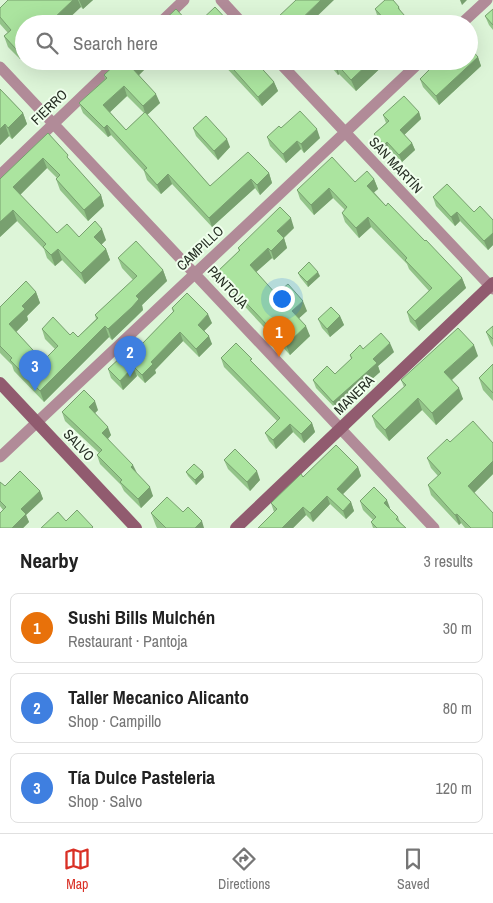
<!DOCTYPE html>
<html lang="en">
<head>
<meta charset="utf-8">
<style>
	:root { --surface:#fff; --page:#f6f6f6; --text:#222; --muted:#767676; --line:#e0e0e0; --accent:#d93025 }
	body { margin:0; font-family:"Archivo Narrow",sans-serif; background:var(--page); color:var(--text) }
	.you { position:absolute; left:281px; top:298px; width:18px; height:18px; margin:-12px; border:4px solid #fff; border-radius:50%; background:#1a73e8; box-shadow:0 0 0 8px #1a73e833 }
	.badge { display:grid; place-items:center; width:32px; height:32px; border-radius:50%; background:var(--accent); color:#fff; font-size:16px; font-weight:700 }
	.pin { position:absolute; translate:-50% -41px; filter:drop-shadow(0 1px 2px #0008) }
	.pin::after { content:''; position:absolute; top:26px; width:18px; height:15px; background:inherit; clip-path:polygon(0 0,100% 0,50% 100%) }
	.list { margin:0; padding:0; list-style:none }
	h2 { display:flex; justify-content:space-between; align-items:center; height:65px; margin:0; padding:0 20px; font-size:21px }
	h2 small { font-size:16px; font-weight:400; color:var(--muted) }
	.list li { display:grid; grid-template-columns:32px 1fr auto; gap:15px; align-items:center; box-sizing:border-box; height:70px; margin:0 10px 10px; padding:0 10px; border:1px solid var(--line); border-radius:8px }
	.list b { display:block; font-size:19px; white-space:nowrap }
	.list p { margin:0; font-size:16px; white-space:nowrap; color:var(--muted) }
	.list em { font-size:16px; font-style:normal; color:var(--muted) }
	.icon { flex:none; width:28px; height:28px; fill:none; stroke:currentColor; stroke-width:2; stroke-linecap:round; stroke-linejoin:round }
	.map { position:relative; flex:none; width:493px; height:528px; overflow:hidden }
	.search { position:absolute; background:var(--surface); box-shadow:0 5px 20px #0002; left:15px; right:15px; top:15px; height:55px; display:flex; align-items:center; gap:12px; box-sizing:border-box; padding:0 18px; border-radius:28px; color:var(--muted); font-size:19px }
	.sheet { height:305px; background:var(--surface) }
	nav { display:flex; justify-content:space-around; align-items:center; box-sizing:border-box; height:70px; border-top:1px solid var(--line); background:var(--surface); font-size:14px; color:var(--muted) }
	nav a { display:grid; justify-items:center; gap:2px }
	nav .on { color:var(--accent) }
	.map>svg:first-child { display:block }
</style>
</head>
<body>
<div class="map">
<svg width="493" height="528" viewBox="0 0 493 528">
	<rect width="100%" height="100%" fill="#ddf5d8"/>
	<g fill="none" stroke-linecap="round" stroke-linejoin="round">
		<path stroke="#b18b98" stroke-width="11" d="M221 0 243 24
			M159 24 184 0
			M461 24 487 0
			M278 61 493 289
			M0 67 434 528
			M0 175 119 61
			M0 457 421 61"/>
		<path stroke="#915b6f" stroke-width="12" d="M0 383 136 528
			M236 528 493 283"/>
	</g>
	<path fill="#93c489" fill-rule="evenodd" d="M8 0H93L83 9 81 7 24 24V56L20 59 8 47 4 36 8 33 0 24V8Z
		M399 7 401 12 412 24H384L378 18 375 9Z
		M493 9V30L489 25 485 16Z
		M478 57 481 66 439 105 423 87 420 79 437 61H469Z
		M119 61H163L158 66 153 61 139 75 160 103 147 115 210 186 269 173 272 183 260 195 255 188 212 227 172 184 161 194 147 180 144 171 111 135 108 137 83 113 79 103 105 79 104 75ZM127 96 144 113 126 130 110 112Z
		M220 61H255L274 82 278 91 262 106Z
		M326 61H388L356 91 339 74 338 75Z
		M0 89 23 113 27 124 12 139 9 136 0 145Z
		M419 112 421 119 404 135 412 143 415 150 402 162 389 149 387 152 377 141 374 134 386 123 383 115Z
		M193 128 230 147 218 160 196 136Z
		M281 128 320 138 304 153 301 149 286 163 270 146 267 137Z
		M48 133 71 162 101 195 104 206 88 221 60 190 56 179 57 178 47 168 20 195 57 233 79 237 106 240 101 245 106 249 110 260 85 284 62 260 55 266 47 258 44 249 17 221 0 237V179Z
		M374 179 378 189 374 192 386 206 462 278 466 288 419 331 410 322 407 312 429 291 409 269 407 264 371 227 359 238 345 222 342 213 345 210 333 198 314 215 300 199 297 190Z
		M433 197 493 220V245L488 250 460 221 455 226 436 206Z
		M294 228 284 238 287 248 274 260 272 258 256 272 276 294 307 311 299 318 310 336 290 355 221 281 217 272 239 251 238 248Z
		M118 258 163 270 167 281 142 305 143 310 135 318 112 340 109 337 44 402 14 371 12 365 0 353V307L36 292 40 303 27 316 28 320 16 332 43 361 55 349 45 339 42 329 78 337 96 319 95 315 133 280 122 268Z
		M298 273 320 276 308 287 300 277Z
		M172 308 212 323 204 331 212 344 199 357 183 341 155 370 156 373 145 383 136 374 137 376 123 390 111 378 108 369 130 364 129 362 142 348 141 345 173 312Z
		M340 316 344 325 330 337 322 328 318 319Z
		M493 326V347L491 344 486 332Z
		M363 349 394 352 378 366 380 372 337 410 316 388 313 380 335 374 351 359 350 355Z
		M478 356 452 380 463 399 436 425 422 410 389 441 376 427 372 416 404 387 401 380Z
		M221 358 253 363 312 423 315 432 304 443 293 432 276 449 269 441 265 433 277 421 224 367Z
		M493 364V401L483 390 479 378Z
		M98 410 95 413 111 435 108 439 136 473 153 496 141 508 124 491 121 485 100 464 97 455 99 453 65 421 62 412Z
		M450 442 493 443V474L474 493 493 528H465L461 523 459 525 431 495 428 485 438 476 431 468 427 458Z
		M224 460 260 480 250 491 228 469Z
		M358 467 361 476 343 494 351 502 354 511 346 519 330 504 313 522 306 515 293 528H258L274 512 271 503 303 477Z
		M186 472 204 477 196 485 188 476Z
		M0 482 5 486 40 491 43 499 26 515 29 522 23 528H0L3 510 0 506Z
		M360 501 390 508V509L398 517 400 522 406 528H373L371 522 373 520 363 510Z
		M183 512 204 528H157L156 526 151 513Z"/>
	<path fill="#78a06f" d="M73 0H78L81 7 63 24H55L53 19Z
		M79 0H93L83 9Z
		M321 0H334L309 24H296Z
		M460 0H467L462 5Z
		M24 42V56L20 59 16 49Z
		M478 57 481 66 439 105 436 96Z
		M139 61H153L136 78 132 68Z
		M156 61H163L158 66Z
		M371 61H388L356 91 351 80Z
		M335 62 339 74 338 75 334 63Z
		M274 82 278 91 262 106 258 97Z
		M124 86 127 96 107 115 103 105Z
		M156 94 160 103 146 116 143 106Z
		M419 112 421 119 402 137 400 130Z
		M23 113 27 124 12 139 8 128Z
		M5 124 9 136 0 145V129Z
		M107 125 111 135 108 137 104 128Z
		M317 129 320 138 304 153 301 144Z
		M227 139 230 147 218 160 214 151Z
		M297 141 301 149 286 163 283 154Z
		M387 142 389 149 387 152 384 145Z
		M412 143 415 150 402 162 399 155Z
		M43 158 47 168 17 198 13 187Z
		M269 173 272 183 260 195 257 185Z
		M168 174 172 184 161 194 157 185Z
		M251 179 255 188 212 227 209 218Z
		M374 179 378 189 371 195 367 186Z
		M329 188 333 198 314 215 311 205Z
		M101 195 104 206 88 221 84 210Z
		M13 210 17 221 0 237V222Z
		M457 212 460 221 455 226 451 217Z
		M368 217 371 227 359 238 356 228Z
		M291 218 294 228 281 240 277 231Z
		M102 229 106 240 98 248 94 237Z
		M493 233V245L488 250 484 241Z
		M284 238 287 248 274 260 271 251Z
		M268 248 272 258 253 275 250 265Z
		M58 249 62 260 55 266 51 255Z
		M106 249 110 260 85 284 81 273Z
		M163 270 167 281 142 305 143 310 112 340 108 329 136 296Z
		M318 272 320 276 308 287 307 282Z
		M462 278 466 288 419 331 415 321Z
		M36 292 40 303 27 316 28 320 13 335 9 324 22 306Z
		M303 301 307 311 296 321 292 311Z
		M208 314 212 323 201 334 198 325Z
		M340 316 344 325 330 337 327 329Z
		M105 326 109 337 44 402 40 391Z
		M306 326 310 336 290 355 286 345Z
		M180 332 183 341 155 370 156 373 145 383 142 375 151 362Z
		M209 336 212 344 199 357 196 349Z
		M390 343 394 352 378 366 380 372 337 410 333 402 373 359Z
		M474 345 478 356 448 383 444 372Z
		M133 367 137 376 123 390 120 381Z
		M459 388 463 399 436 425 432 413Z
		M418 398 422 410 389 441 385 430Z
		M95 401 98 410 92 416 89 407Z
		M312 423 315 432 304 443 301 434Z
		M290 424 293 432 276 449 273 440Z
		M108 427 111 435 105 442 102 433Z
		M493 461V474L471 496 468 486Z
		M133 465 137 473 131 467Z
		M358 467 361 476 340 497 337 489Z
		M257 471 260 480 250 491 247 482Z
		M203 472 204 477 196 485 195 480Z
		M150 487 153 496 141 508 138 499Z
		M40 491 43 499 26 515 29 522 23 528H12L21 509Z
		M327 496 330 504 313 522 310 513Z
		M387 500 390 508 387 512 384 503Z
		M351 502 354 511 346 519 343 511Z
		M303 507 306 515 293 528H282Z
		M457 514 461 523 459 525 455 515Z
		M202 521 204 528H195Z"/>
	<path fill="#abe49f" stroke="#78a06f" d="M8 0H73L53 19 58 24H24V42L16 49 4 36 11 30 0 17V8Z
		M296 0H321L296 24H282L277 18Z
		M385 0H393L399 7 398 8 412 24H389L375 9Z
		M215 7 230 23 229 24H197Z
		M176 9 190 24H160Z
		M493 9V25L485 16Z
		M469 47 478 57 436 96 420 79 438 61H469Z
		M119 61H139L132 68 156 94 143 106 124 86 103 105 126 130 145 112 210 186 248 152 269 173 257 185 251 179 209 218 168 174 157 185 144 170 147 168 107 125 104 128 79 103 107 78 104 75Z
		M226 61H255L274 82 258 97Z
		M332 61H371L351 80 335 62 334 63Z
		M0 89 23 113 8 128 5 124 0 129Z
		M404 96 419 112 400 130 412 143 399 155 387 142 384 145 374 134 389 121 383 115Z
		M300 111 317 129 301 144 297 141 283 154 267 137 279 126 281 128Z
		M206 116 227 139 214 151 193 128Z
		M48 133 68 155 67 157 101 195 84 210 56 179 60 175 43 158 13 187 57 233 67 224 79 237 95 221 102 229 94 237 106 249 81 273 58 249 51 255 43 247 46 244 13 210 0 222V179Z
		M332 157 355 182 367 171 374 179 367 186 386 206 388 203 425 241 426 240 462 278 415 321 407 312 432 288 405 260 407 258 368 217 356 228 342 213 347 207 329 188 311 205 297 190Z
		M447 184 474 212 480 206 493 220V233L484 241 457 212 451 217 433 197Z
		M280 207 291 218 277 231 284 238 271 251 268 248 250 265 276 294 288 284 303 301 292 311 306 326 286 345 217 272 240 250 238 248Z
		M136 241 163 270 136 296 139 299 132 307 108 329 105 326 40 391 10 360 12 358 0 346V307L26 281 36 292 22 306 25 309 9 324 43 361 58 346 42 329 53 317 70 335 73 332 78 337 98 318 95 315 137 276 118 258Z
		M309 262 318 272 307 282 298 273Z
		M187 293 208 314 198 325 209 336 196 349 180 332 151 362 153 364 142 375 129 362 143 347 141 345 174 311 172 308Z
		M331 307 340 316 327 329 318 319Z
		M493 326V339L486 332Z
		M458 328 474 345 444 372 459 388 432 413 418 398 385 430 372 416 406 385 401 380Z
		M381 333 390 343 373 359 377 363 333 402 313 380 327 366 335 374 352 358 350 355 360 345 363 349Z
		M236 343 252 359 250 360 312 423 301 434 290 424 273 440 265 433 280 418 221 358Z
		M122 356 133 367 120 381 108 369Z
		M493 364V393L479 378Z
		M84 390 95 401 89 407 108 427 102 433 133 465 131 467 150 487 138 499 120 482 122 480 97 455 102 450 62 412Z
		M473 421 493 443V461L468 486 493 513V528H471L457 514 455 515 428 485 441 473 427 458 447 439 450 442Z
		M336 445 358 467 337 489 351 502 343 511 327 496 310 513 303 507 282 528H258L277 509 271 503 301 474 303 477Z
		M235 449 257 471 247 482 224 460Z
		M194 464 203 472 195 480 186 472Z
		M20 471 40 491 21 509 26 514 12 528H0V513L6 507 0 501V482L5 486Z
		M374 487 387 500 384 503 398 517 396 519 406 528H377L371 522 376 517 360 501Z
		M167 497 183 512 188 507 202 521 195 528H166L151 513Z
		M77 510 93 527 92 528H41L58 512 66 521Z"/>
	<g text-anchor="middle" stroke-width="4" stroke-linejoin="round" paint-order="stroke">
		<g font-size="14" fill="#262f24" stroke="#f0ffed">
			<text transform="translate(49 107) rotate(-44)" y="5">FIERRO</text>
			<text transform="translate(396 165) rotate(47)" y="5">SAN MARTÍN</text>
			<text transform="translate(200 248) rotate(-43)" y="5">CAMPILLO</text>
			<text transform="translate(228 287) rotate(47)" y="5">PANTOJA</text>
			<text transform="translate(354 395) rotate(-44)" y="5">MANERA</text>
			<text transform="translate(79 445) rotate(47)" y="5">SALVO</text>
		</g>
	</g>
</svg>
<div class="you"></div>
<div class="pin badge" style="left:279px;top:357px;background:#e8710a">1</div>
<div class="pin badge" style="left:130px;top:377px;background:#3f7fe0">2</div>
<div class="pin badge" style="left:35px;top:391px;background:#3f7fe0">3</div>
<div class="search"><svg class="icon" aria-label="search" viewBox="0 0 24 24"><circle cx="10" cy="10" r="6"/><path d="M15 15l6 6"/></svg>Search here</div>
</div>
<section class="sheet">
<h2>Nearby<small>3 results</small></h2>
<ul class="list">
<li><span class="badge" style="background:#e8710a">1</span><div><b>Sushi Bills Mulchén</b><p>Restaurant · Pantoja</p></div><em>30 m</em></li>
<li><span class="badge" style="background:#3f7fe0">2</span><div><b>Taller Mecanico Alicanto</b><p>Shop · Campillo</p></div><em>80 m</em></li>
<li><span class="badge" style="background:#3f7fe0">3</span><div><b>Tía Dulce Pasteleria</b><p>Shop · Salvo</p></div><em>120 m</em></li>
</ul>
</section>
<nav>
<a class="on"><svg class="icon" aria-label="map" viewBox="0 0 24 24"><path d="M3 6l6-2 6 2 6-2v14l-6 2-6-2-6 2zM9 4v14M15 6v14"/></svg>Map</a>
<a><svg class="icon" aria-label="directions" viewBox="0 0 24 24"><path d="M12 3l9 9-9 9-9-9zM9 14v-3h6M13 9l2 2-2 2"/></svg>Directions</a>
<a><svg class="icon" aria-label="saved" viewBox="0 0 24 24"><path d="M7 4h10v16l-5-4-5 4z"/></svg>Saved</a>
</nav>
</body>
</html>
